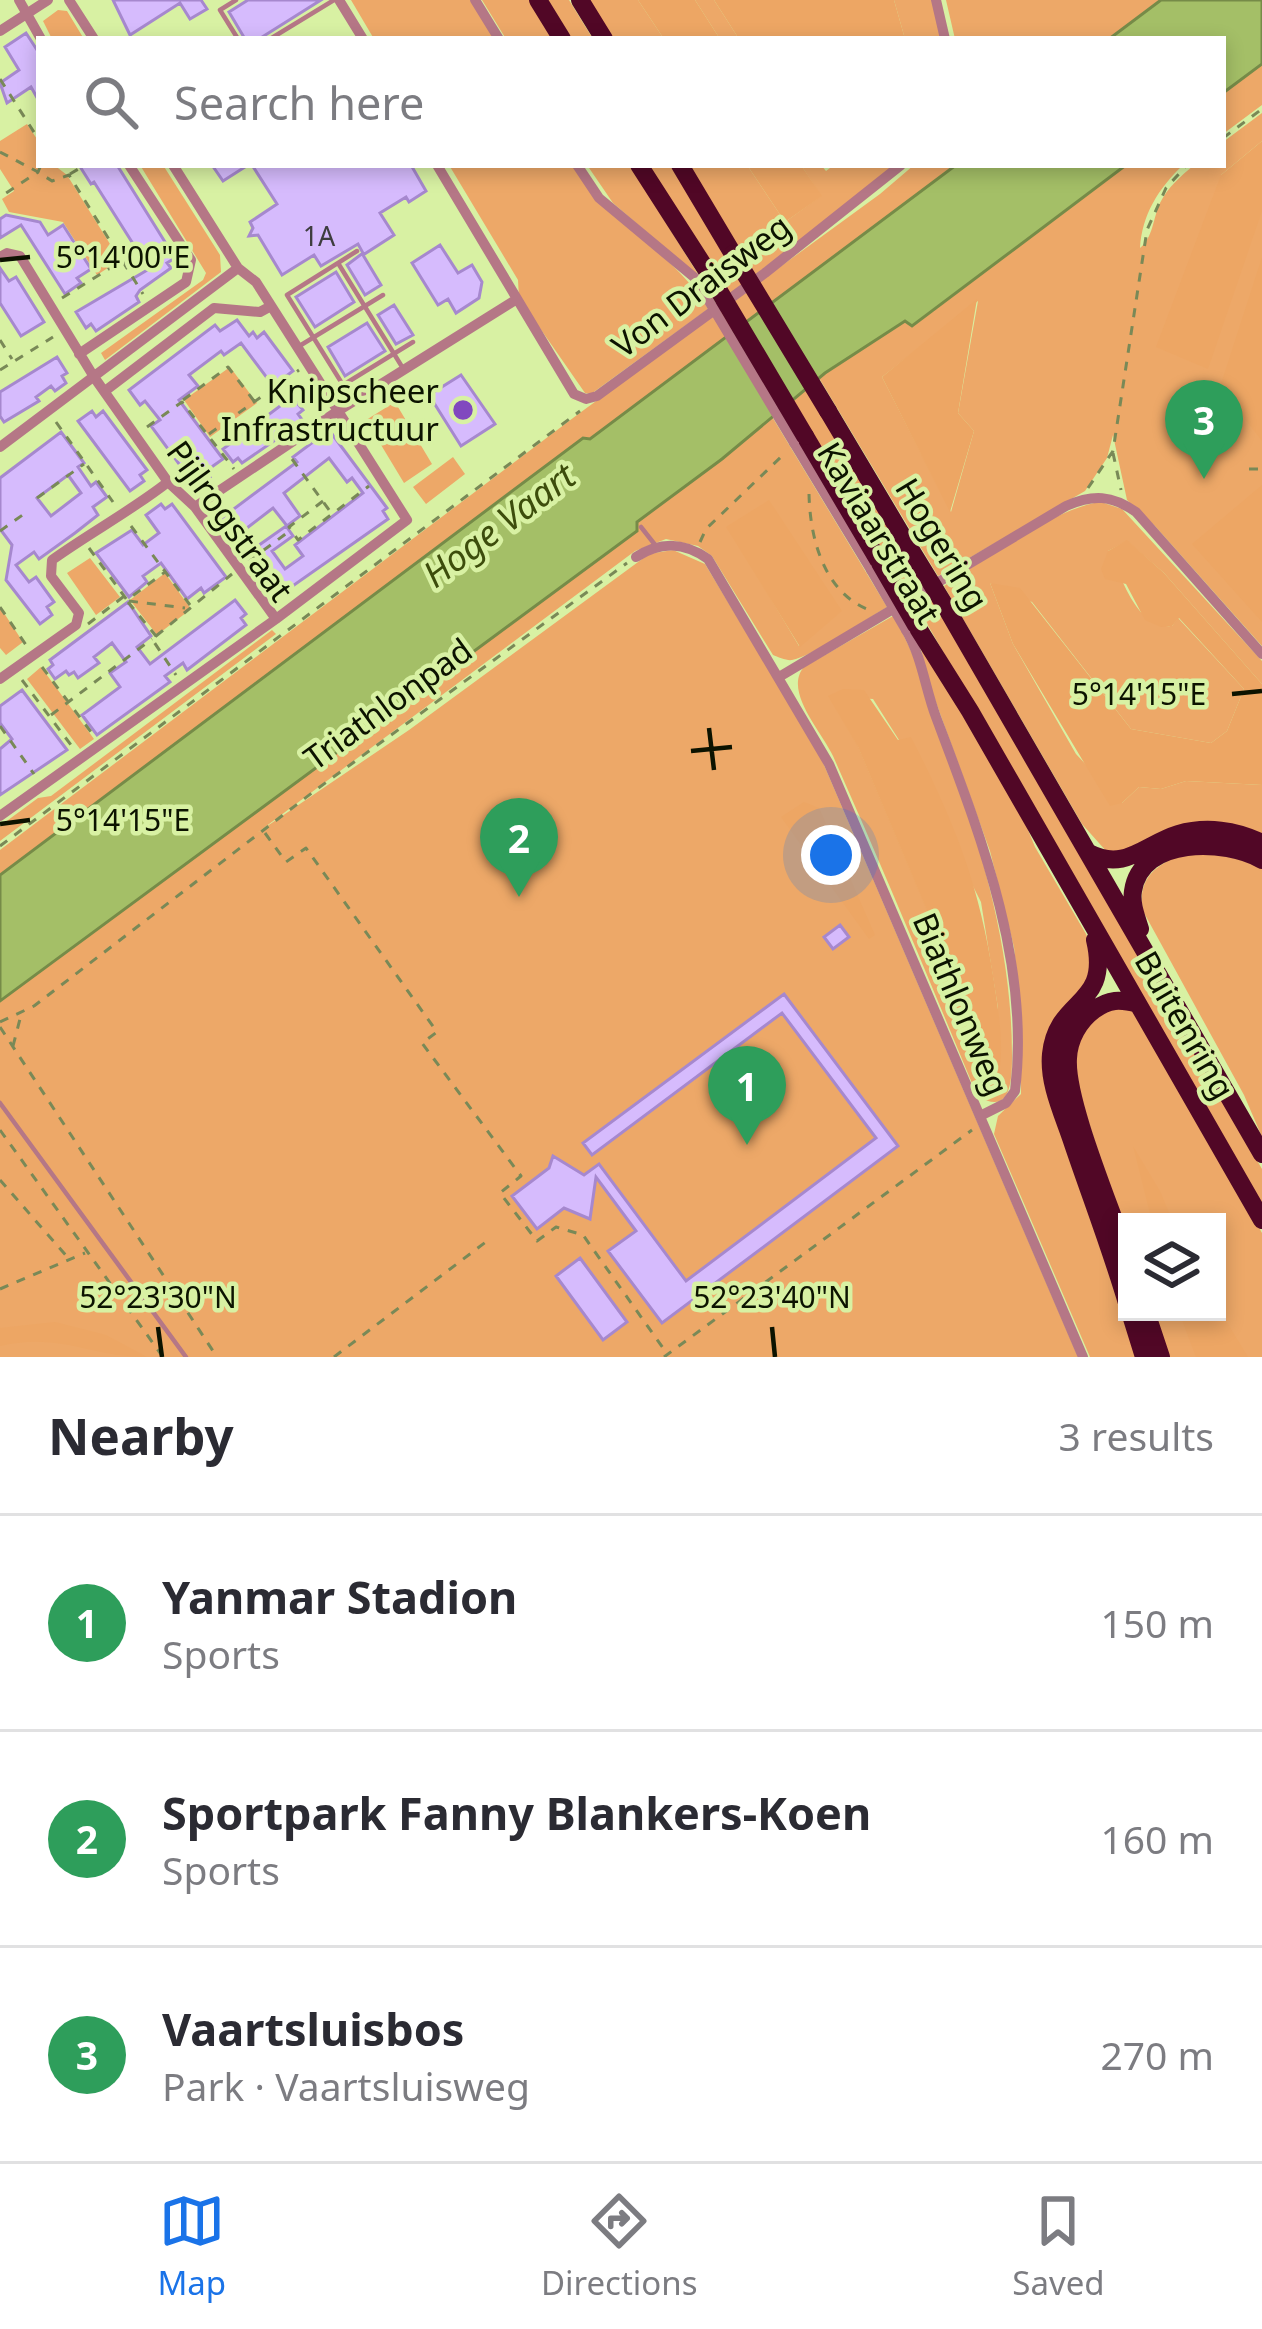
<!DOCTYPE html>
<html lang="en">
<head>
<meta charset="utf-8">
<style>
	:root { --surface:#fff; --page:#f2f2f3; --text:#2b2b33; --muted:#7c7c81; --line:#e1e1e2; --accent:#1a73e8 }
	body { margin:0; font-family:"Noto Sans",sans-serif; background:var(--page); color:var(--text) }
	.controls { position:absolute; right:36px; bottom:36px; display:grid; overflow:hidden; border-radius:0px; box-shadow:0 6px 18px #0003 }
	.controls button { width:108px; height:108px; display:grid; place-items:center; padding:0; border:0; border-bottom:3px solid var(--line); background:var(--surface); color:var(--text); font:60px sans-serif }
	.you { position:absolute; left:831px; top:855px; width:42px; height:42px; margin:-30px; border:9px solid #fff; border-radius:50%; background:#1a73e8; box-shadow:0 0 0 18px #1a73e833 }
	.badge { display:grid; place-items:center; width:78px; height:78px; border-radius:50%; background:var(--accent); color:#fff; font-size:39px; font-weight:700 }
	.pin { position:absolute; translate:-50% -99px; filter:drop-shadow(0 3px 6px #0008) }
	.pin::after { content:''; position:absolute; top:63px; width:42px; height:36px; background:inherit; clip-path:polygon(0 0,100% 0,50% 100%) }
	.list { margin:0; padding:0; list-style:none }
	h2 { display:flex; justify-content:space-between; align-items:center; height:156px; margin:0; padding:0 48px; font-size:51px }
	h2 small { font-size:39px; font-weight:400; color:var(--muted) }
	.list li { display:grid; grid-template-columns:78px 1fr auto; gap:36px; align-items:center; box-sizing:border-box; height:216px; padding:0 48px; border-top:3px solid var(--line) }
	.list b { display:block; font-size:45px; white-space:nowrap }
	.list p { margin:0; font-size:39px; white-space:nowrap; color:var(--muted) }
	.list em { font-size:39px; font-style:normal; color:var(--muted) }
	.icon { flex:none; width:66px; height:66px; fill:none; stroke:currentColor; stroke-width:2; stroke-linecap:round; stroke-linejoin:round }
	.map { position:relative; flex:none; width:1262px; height:1357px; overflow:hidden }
	.search { position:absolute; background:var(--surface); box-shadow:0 6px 18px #0003; left:36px; right:36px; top:36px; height:132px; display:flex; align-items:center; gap:30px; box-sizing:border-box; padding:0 42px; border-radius:0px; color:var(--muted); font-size:45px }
	.sheet { height:804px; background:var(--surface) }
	nav { display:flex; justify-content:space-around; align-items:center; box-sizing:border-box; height:168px; border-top:3px solid var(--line); background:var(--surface); font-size:33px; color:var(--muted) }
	nav a { display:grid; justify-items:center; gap:6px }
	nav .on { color:var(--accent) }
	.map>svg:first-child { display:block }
</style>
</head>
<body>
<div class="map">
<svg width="1262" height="1357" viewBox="0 0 1262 1357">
	<rect width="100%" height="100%" fill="#d8f1a3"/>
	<path fill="#eda868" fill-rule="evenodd" d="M351 0H470L495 39H374Z
		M482 0H531L555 39H506Z
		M548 0H569L593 39H572Z
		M586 0H638L664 39H609Z
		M695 0H714L739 39H720Z
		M894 0H936L946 39H905Z
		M946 0H1161L1109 39H955Z
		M58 10 67 11 84 39H52L43 21Z
		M1262 64V105L1223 134V93Z
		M1262 113V141L1221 175 1262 163V646L1155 526 1127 500 1113 435 1107 458 1085 491 938 576 819 378 906 320 912 326 1126 165H1183C1158 189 1142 215 1140 248 1153 238 1153 218 1160 203 1168 187 1181 176 1194 165H1223V142ZM978 301 958 413 974 431 951 512 882 377Z
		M27 124 39 142V165H54L67 175 120 260 97 275 63 222 9 212 2 199 14 191 0 169V141Z
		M140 165H163L220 255 221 272 105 360 101 353 203 280 206 273Z
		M449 165H572C608 225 674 251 708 309L591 394 585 393 519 298 518 280Z
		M587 165H630L701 279 613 203Z
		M648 165H670L743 284 728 295Z
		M687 165H747L785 222 821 196 801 165H821L826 171 834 165H897L755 275Z
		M914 165H956L589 440 583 438 0 875V850L577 415 880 194Z
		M230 367 257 403 210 437 184 400Z
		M806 388 924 585 909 594 792 398Z
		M395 402 432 464 404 483 366 420Z
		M771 415 887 607C868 618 811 657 792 660 787 661 778 657 773 655L712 556 698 546 666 539 635 551 257 833 409 730 649 554 673 550 705 564 818 751 1078 1357H0V1001L637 531V522L722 459ZM750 564 841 611 799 646Z
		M453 457 465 474 426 504 413 487Z
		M1101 502 1122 509 1262 661V684L1164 573 1127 541 1108 551C1123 578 1136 629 1172 626L1178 618 1244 689 1227 731 1211 743 1131 729 1032 602 990 583 1013 644 1076 754 1122 803 1139 787 1161 789 1186 781 1262 785V836L1107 852 1082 824 944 586C984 561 1056 507 1101 502Z
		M90 558 120 597 96 615 67 573Z
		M165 573 191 609 157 635 130 600Z
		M930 594 1262 1169V1204L915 603Z
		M0 607 23 642 6 655 0 648Z
		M893 616C917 656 929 699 945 743 980 845 1012 946 1012 1055 1012 1077 1012 1116 979 1097L974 1088C928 977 882 866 833 756 822 732 783 691 804 667ZM829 696 873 699 899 740 981 902 998 1008V1077L858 746Z
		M272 630 276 634 0 841V826L38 798 51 796Z
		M919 640 1019 808 1035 847 1086 934 1093 951V977L1055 1022 1102 1237 1136 1357H1090L994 1134 998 1116 1021 1094V1012L1014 947 990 851 929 683Z
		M41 667 94 739 80 749 27 679Z
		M1195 849 1262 865V1137L1244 1095 1143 911C1136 872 1163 862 1195 849Z
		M1120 1007 1136 1012 1262 1233V1357H1168L1152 1312H1217V1222H1127V1242L1073 1073 1077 1035 1109 1008Z"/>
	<path fill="#eda664" d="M638 0H695L720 39H664Z
		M714 0H894L905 39H739Z
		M1262 141V211L1208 369 1156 347 1221 175Z
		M747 165H801L822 196 785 222Z
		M1262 257V441L1220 387Z
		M977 299 958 413 974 431 950 512 882 377Z
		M1262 485V622L1192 544Z
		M769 500 842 611 800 647 726 527Z
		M1127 540 1164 573 1262 684V785L1186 781 1161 789 1139 787 1122 803 1110 806 1013 644 990 583 1020 588 1131 729 1211 743 1227 731 1244 689 1179 618 1172 626 1161 627 1145 620 1126 584 1105 579 1101 569 1108 551Z
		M843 689 864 690 898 740 911 737C958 829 982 892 996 995 1000 1022 1004 1053 998 1079L858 747 828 696Z
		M804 802 819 808 875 935 869 939 781 817Z
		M1133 1146 1160 1191 1173 1222H1152Z
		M1217 1306 1248 1357H1196L1179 1312H1217Z
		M55 1322 106 1335 147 1357C89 1357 62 1332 0 1346V1328Z"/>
	<path fill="#a4bf67" stroke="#768b48" stroke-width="3" d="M1161 0H1262V64L1223 93V39H1109Z
		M956 165H1126L912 326 905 321 825 373 722 459 637 522V531L0 1001V875L583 438 590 439Z"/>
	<path fill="#d6bbfd" stroke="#a688ce" stroke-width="3" fill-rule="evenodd" d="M113 0H201L207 9 190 19 180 3 130 35Z
		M248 0H321L259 39H245L229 12Z
		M26 33 39 53V101L31 87 7 103 0 83 19 70 5 47Z
		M79 165H117L175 258 167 263 171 268 140 290 136 296 139 302 96 331 91 324 86 328 76 312 149 269 94 182 91 184Z
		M212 165H248L223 181Z
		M252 165H411L426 191 409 202 406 197 380 213 394 235 363 255 381 285 365 295 347 265 363 253 358 244 321 266 314 255 282 275 258 235 249 236 253 228 250 222 277 204Z
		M6 215 40 222 48 235 63 225 91 269 77 278 81 283 65 294 21 225 0 238V219Z
		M440 245 458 273 472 265 482 282 479 298 456 313 448 299 438 305 412 263Z
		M0 268 9 281 16 277 44 322 21 336 0 303Z
		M336 272 354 302 315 327 296 297Z
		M394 305 413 335 396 344 378 315Z
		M237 320 249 336 253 332 257 338 264 332 293 371 273 386 241 343 224 355 221 351 189 375 198 386 179 400 223 459 206 471 210 477 196 487 151 426 160 420 145 401 140 405 129 390 215 325 220 331Z
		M367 323 385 351 345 376 328 347Z
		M57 357 67 373 62 376 66 383 55 391 51 386 36 397 39 401 4 422 0 416V392Z
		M461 375 495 424 461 446 429 395Z
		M292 397 303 410 298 414 303 421 242 463 238 458 233 462 223 449Z
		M92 411 96 417 103 411 147 470 140 475 144 481 130 491 78 421Z
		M329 430 387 508 383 511 388 519 277 597 267 583 276 576 264 559 254 566 245 555 286 526 293 536 272 551 285 569 303 556 295 545 363 493 352 478 347 482 329 458 284 493 300 516 287 526 273 508 243 531 239 527 230 534 219 520 297 462 293 457Z
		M61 432 84 463 78 467 91 486 96 482 107 497 93 507 98 515 75 533 39 559 34 552 16 565 29 582 36 577 54 602 47 607 52 615 40 624 6 580 12 545 0 529V478ZM68 475 81 493 51 516 37 498Z
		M161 504 165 509 172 504 226 577 204 593 201 588 187 599 161 563 143 576 147 582 129 597 96 553 132 530 143 545 159 533 146 515Z
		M235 600 246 614 241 618 246 625 187 670 183 663 165 676 170 682 97 735 82 715 120 687 110 673 126 662 112 643 94 657 99 663 78 678 74 672 69 675 66 671 55 679 48 669 53 665 50 660 128 602 151 636 137 647 150 664Z
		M22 690 67 750 0 795V749L12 739 0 723V706Z
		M840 925 849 937 833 949 824 937Z
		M784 994 898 1146 662 1323 608 1251 636 1231 596 1177 590 1219 564 1208 537 1229 512 1196 549 1168 553 1156 584 1175 599 1164 686 1281 876 1138 782 1013 592 1155 583 1143Z
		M580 1258 627 1322 603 1340 556 1276Z"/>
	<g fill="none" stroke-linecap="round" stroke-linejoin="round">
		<path stroke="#798957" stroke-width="3" stroke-dasharray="9 9" stroke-linecap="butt" d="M0 79 39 140
			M1223 138 1262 109
			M0 152 38 172 0 197
			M41 165 38 172 52 181 69 175 143 294
			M70 174 85 165
			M62 298 120 262
			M0 340 12 359
			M0 370 53 337
			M183 400 228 367 254 401
			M56 422 113 502
			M147 427 182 402 234 469
			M209 434 299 370
			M1113 453 1121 490
			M292 459 332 514
			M1249 469H1262
			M1088 488 1113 451 1147 230 1166 188 1187 165
			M809 494C810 539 824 592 869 610
			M37 498 84 464
			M323 501 289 527 298 540 369 486
			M131 526 190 605
			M0 531 24 514
			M700 542 706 529 784 454
			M89 548 127 600 165 572
			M249 561 291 530
			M129 601 185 608
			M128 602 156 636 152 639 176 675
			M0 607 26 645
			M88 624 123 597
			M156 636 232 574
			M42 667 94 736
			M22 680 74 749
			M51 715 152 639
			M0 726 34 774
			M265 833 286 862 306 848 437 1032 422 1043 521 1176 500 1193 537 1241 556 1227 583 1235 668 1355
			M0 846 580 411
			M0 1022 34 1006 317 789 627 563
			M0 1027 217 1357
			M13 1046 21 1015
			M0 1130 163 1357
			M0 1180 70 1260
			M0 1289 85 1253
			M334 1357 491 1238
			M664 1357 972 1130"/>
		<path stroke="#b57786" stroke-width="4.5" d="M236 0 220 10 238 39
			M270 39 334 0
			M357 251 287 295 343 385 413 342
			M338 263 404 370
			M301 345 383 295
			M641 527 656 546
			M0 1103 186 1357"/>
		<path stroke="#b57786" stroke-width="10" d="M19 0 41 39
			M69 0 94 39
			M339 0 363 39
			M475 0 499 39
			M936 0 945 39
			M0 31 48 0
			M173 165 238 268 256 282 338 411 517 299
			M437 165 574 394 586 399 597 396 765 273 901 165
			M577 165 599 198 695 278
			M0 257 7 253 20 256 94 377 168 482 195 507 276 619 0 816
			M79 354 186 282 191 260 129 165
			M105 391 214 308 260 312 271 306
			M794 443 871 570
			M0 447 238 268
			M195 507 338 411 407 520 276 619
			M636 557C661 541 684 542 708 559L829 764 1083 1357
			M906 630C922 657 925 688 936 717 980 834 1031 963 1015 1091L1006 1103 980 1116
			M779 677 1066 506C1093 494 1112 495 1136 512L1262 654
			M0 679 76 625 79 613 51 576 52 560C91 532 131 511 168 482"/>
		<path stroke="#510726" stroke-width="18" d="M538 0 562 39
			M580 0 604 39
			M639 165 709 274
			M680 165 733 254
			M828 411 909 547
			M805 436 880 563
			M947 609 1262 1154
			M916 625 970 711 1262 1220
			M1089 853C1125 872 1145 844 1178 834 1206 826 1236 830 1262 843
			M1140 929C1136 916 1131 904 1133 891 1141 836 1226 839 1262 860
			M1095 940C1111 1008 1057 996 1051 1054 1048 1084 1064 1116 1073 1144 1091 1197 1111 1249 1127 1303
			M1127 1256C1112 1210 1065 1101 1068 1058 1069 1039 1079 1021 1094 1010 1109 999 1120 999 1138 1004
			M1130 1312 1144 1357
			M1146 1312 1161 1357"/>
		<path stroke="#b57786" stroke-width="10" d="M695 278 794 443
			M871 570 906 630"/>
		<path stroke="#510726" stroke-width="18" d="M733 254 828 411
			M709 274 805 436
			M909 547 947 609
			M880 563 916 625"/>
	</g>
	<path fill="none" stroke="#0c1300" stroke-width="4.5" d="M0 260 30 257M1232 694 1262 691M709 728 714 770M691 751 732 747M0 824 30 820M158 1327 162 1357M772 1327 775 1357"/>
	<circle fill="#8148bf" stroke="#d8f1a3" stroke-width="4.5" cx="463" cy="410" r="12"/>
	<g text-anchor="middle" stroke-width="9" stroke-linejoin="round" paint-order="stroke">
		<g font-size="27" fill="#3e3d3f">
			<text x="319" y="246">1A</text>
		</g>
		<g font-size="33" fill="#0c1300" stroke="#d8f1a3">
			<text transform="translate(701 286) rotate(-37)" y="12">Von Draisweg</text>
			<text transform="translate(230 521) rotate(54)" y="12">Pijlrogstraat</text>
			<text transform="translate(879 533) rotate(59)" y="12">Kaviaarstraat</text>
			<text transform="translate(942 544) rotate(59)" y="12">Hogering</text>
			<text transform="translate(388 704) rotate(-36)" y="12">Triathlonpad</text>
			<text transform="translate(961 1004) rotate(67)" y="12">Biathlonweg</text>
			<text transform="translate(1185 1025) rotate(60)" y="12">Buitenring</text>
		</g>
		<g font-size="33" fill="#0c1300" stroke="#d8f1a3" text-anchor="end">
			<text x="439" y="403">Knipscheer<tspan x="439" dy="38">Infrastructuur</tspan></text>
		</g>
		<g font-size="36" font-style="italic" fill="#3d4d0c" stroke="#d8f1a3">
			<text transform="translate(499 525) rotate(-37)" y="13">Hoge Vaart</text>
		</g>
	</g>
	<g font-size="30" text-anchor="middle" fill="#0c1300" stroke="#d8f1a3" stroke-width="9" stroke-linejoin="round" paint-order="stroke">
		<text x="123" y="268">5°14'00"E</text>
		<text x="1139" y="705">5°14'15"E</text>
		<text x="123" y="831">5°14'15"E</text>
		<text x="158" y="1308">52°23'30"N</text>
		<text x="772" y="1308">52°23'40"N</text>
	</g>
</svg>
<div class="controls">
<button><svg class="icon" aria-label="layers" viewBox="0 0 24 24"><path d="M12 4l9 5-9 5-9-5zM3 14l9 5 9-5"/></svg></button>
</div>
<div class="you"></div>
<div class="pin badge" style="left:747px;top:1145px;background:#2e9e5b">1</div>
<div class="pin badge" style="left:519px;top:897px;background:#2e9e5b">2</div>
<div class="pin badge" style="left:1204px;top:479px;background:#2e9e5b">3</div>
<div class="search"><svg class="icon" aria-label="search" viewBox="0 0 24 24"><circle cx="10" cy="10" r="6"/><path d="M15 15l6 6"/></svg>Search here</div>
</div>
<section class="sheet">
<h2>Nearby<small>3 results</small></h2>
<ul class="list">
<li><span class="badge" style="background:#2e9e5b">1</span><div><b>Yanmar Stadion</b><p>Sports</p></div><em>150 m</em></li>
<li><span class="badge" style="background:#2e9e5b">2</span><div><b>Sportpark Fanny Blankers-Koen</b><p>Sports</p></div><em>160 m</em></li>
<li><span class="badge" style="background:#2e9e5b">3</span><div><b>Vaartsluisbos</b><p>Park · Vaartsluisweg</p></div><em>270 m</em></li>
</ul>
</section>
<nav>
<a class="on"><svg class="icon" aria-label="map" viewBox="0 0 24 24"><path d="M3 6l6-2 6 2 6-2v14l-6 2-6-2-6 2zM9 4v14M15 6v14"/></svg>Map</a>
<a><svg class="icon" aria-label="directions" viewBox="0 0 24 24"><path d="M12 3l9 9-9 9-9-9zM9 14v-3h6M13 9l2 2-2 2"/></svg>Directions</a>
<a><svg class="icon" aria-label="saved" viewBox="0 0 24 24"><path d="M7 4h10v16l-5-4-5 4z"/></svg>Saved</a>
</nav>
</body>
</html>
